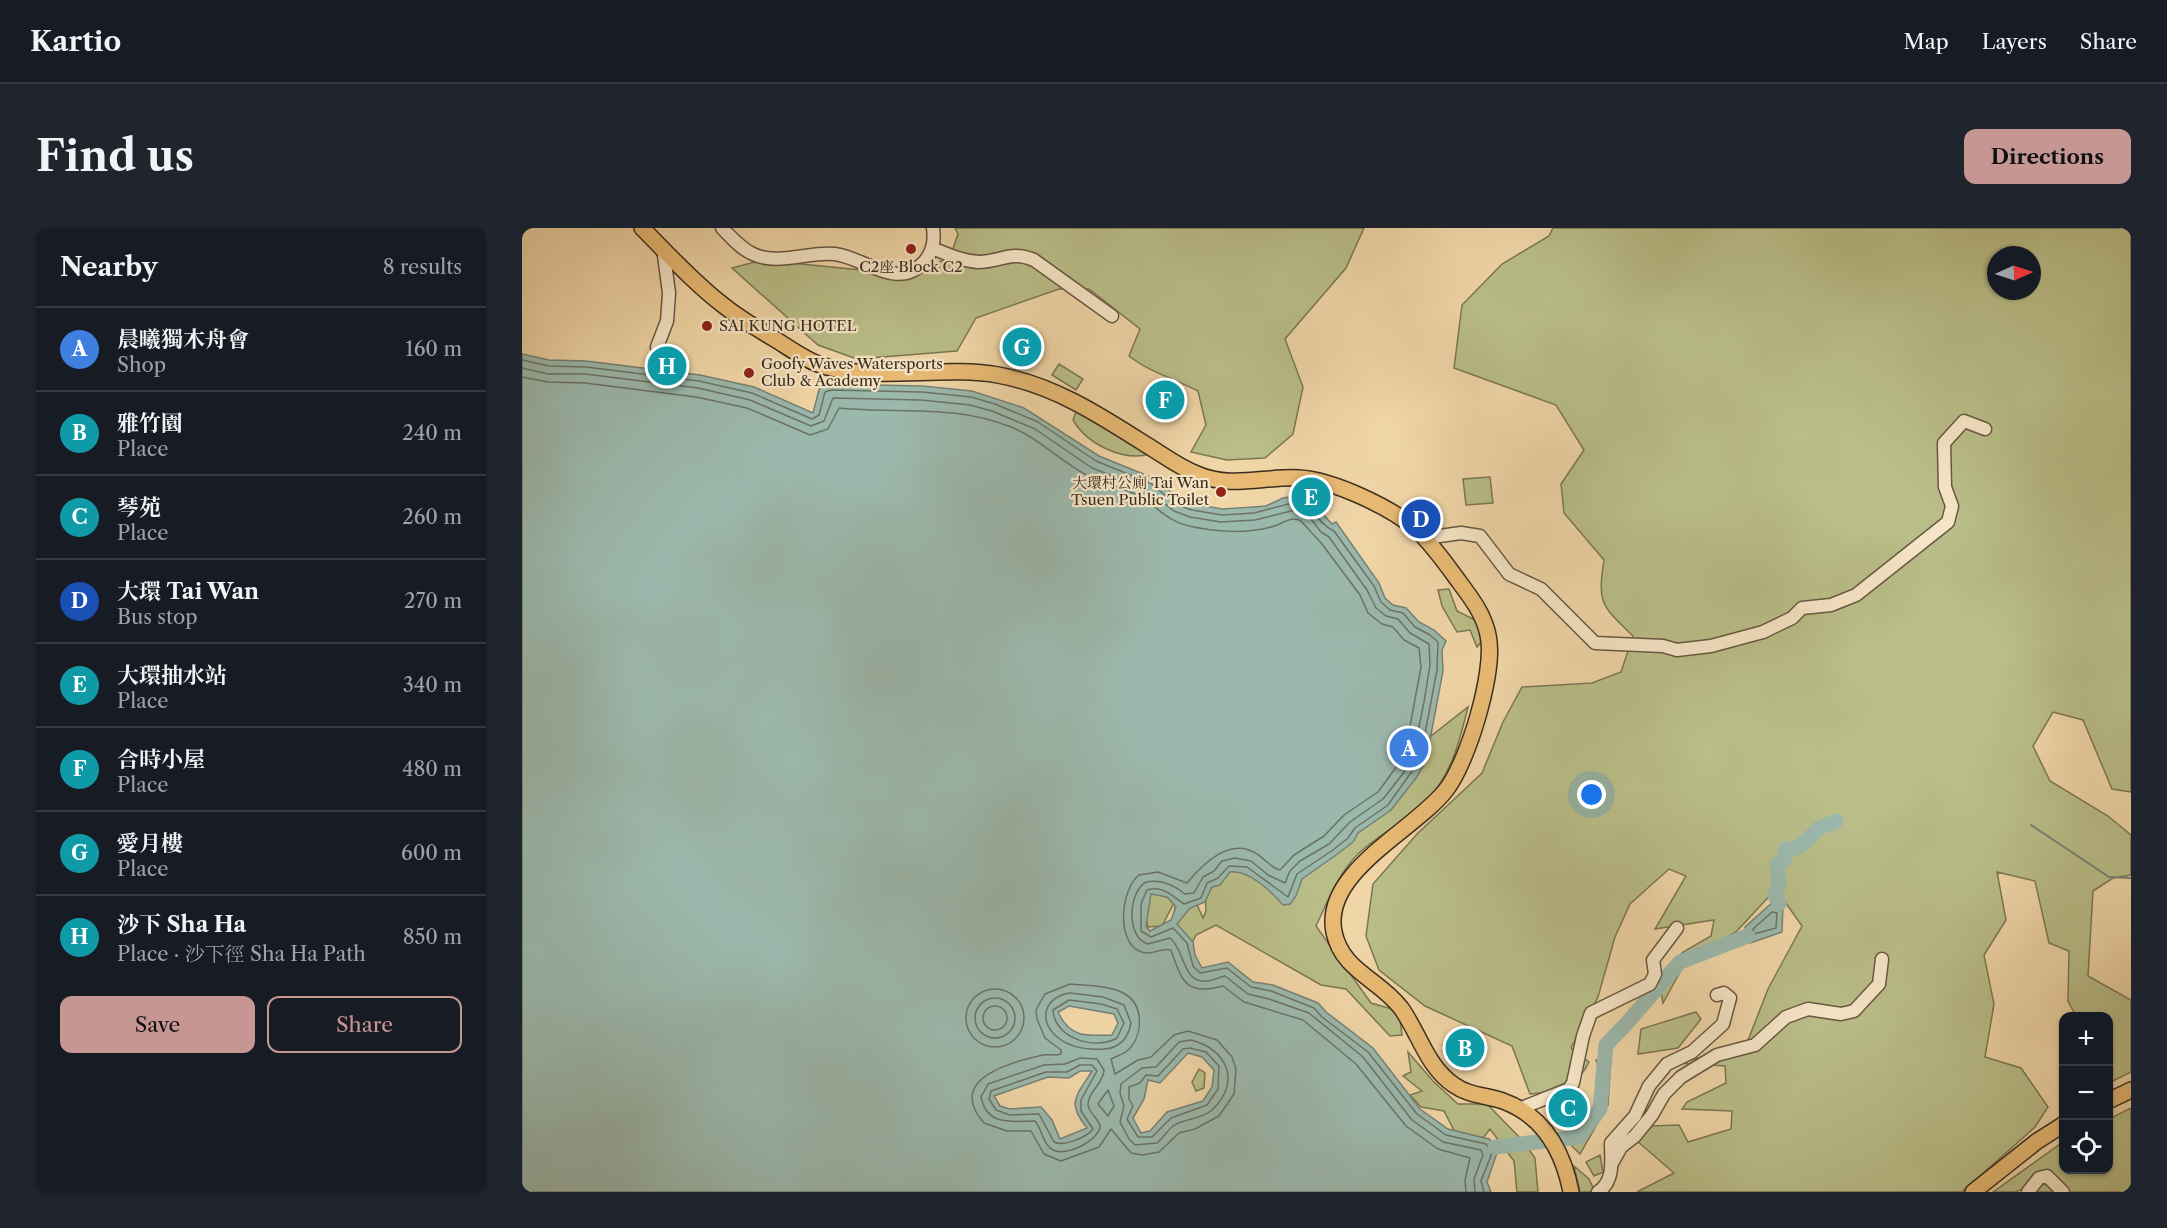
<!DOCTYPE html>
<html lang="en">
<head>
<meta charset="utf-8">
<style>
	:root { --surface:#171b24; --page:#20242c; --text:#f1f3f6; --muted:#9ea1a6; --line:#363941; --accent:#c59692 }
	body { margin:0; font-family:"Libre Caslon Text","Noto Serif TC",serif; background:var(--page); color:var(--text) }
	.controls { position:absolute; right:18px; bottom:18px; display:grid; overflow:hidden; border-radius:12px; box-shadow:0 2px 4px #0004 }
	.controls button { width:54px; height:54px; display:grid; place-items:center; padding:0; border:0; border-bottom:2px solid var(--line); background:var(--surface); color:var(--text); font:30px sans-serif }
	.compass { position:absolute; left:1465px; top:18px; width:54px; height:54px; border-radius:50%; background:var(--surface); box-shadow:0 2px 4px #0004; rotate:87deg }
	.you { position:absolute; left:1070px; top:567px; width:21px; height:21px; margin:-15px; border:4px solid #fff; border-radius:50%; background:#1a73e8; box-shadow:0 0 0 9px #1a73e833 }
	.badge { display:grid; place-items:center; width:39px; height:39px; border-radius:50%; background:var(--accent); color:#fff; font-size:20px; font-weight:700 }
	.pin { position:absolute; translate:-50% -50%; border:3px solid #fff; box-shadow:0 2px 6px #0006 }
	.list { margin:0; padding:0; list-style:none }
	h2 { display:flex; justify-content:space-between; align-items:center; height:78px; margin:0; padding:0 24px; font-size:26px }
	h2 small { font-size:20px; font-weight:400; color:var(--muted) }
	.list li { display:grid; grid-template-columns:39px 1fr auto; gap:18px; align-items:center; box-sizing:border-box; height:84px; padding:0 24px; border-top:2px solid var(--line) }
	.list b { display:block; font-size:22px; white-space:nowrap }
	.list p { margin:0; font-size:20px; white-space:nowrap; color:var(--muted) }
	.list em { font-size:20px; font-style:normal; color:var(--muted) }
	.actions { display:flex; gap:12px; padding:18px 24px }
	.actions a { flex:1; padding:14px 0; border:2px solid var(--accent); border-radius:12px; text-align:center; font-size:21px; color:var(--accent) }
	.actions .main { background:var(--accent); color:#111 }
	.icon { flex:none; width:33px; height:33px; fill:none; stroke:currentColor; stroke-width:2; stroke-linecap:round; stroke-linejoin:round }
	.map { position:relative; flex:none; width:1609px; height:964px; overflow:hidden; border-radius:12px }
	header { display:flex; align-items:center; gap:36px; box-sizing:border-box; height:84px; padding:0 30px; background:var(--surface); border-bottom:2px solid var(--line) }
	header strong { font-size:28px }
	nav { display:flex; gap:33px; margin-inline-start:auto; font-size:21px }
	.intro { display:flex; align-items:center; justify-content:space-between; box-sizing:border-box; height:144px; padding:0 36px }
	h1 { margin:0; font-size:42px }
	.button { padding:15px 27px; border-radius:12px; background:var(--accent); color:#111; font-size:21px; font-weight:700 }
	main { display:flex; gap:36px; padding:0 36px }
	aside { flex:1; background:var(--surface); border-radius:12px; box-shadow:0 2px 4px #0004 }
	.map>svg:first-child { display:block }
</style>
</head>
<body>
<header>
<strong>Kartio</strong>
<nav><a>Map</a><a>Layers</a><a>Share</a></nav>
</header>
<div class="intro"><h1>Find us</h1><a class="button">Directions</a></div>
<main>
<aside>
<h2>Nearby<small>8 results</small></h2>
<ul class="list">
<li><span class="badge" style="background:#3f7fe0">A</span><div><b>晨曦獨木舟會</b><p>Shop</p></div><em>160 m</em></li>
<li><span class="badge" style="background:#0f9aa8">B</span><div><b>雅竹園</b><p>Place</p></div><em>240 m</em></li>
<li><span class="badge" style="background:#0f9aa8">C</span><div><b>琴苑</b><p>Place</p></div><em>260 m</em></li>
<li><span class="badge" style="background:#1a4fb4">D</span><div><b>大環 Tai Wan</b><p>Bus stop</p></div><em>270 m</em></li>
<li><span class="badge" style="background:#0f9aa8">E</span><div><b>大環抽水站</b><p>Place</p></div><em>340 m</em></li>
<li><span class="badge" style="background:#0f9aa8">F</span><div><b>合時小屋</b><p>Place</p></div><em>480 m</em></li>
<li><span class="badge" style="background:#0f9aa8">G</span><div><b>愛月樓</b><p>Place</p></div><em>600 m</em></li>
<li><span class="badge" style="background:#0f9aa8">H</span><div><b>沙下 Sha Ha</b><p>Place · 沙下徑 Sha Ha Path</p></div><em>850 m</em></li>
</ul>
<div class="actions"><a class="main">Save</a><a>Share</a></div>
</aside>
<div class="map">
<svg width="1609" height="964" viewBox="0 0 1609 964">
	<rect width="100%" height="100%" fill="#f0d5a6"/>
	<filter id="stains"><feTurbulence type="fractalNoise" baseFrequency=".00333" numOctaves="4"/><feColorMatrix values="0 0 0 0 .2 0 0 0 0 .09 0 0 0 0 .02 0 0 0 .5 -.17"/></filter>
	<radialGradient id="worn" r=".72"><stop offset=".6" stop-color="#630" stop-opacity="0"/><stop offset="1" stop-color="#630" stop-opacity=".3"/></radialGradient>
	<path fill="#b9bd87" stroke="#7a7654" stroke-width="1.5" fill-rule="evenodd" d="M433 0H842L824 40 763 111 781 159 771 206 743 230 705 232 669 224 684 197 676 163C653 151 627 144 607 128L618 101 567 61H537L454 90 435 123 335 131 296 117 210 40 240 32 339 42 384 50 428 29 436 6Z
		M1031 0H1609V564L1590 561 1561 492 1531 484 1511 518 1528 553 1586 588 1609 607V647L1591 650 1571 663 1566 748 1609 772V844L1589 854 1586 850V788H1554L1546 773 1547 723 1527 715 1513 653 1475 644 1484 692 1462 727 1472 776 1463 829 1499 840 1526 879 1513 899 1440 964H1115L1152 945 1115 913 1128 898 1157 897 1166 914 1209 901 1210 883 1160 881 1165 874 1204 855 1203 838 1154 835 1223 820 1246 761 1280 698 1254 661 1214 704 1163 735 1141 775 1136 748 1161 724 1189 708 1192 692 1133 701 1164 648 1147 641 1108 676 1093 709 1076 769 1049 820 1067 834C1056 859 1034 864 1008 866L990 818 903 778 857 742 844 708 851 656 895 606 960 545 981 494 1000 459 1070 455 1099 444 1111 408C1080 378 1075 376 1082 332L1042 285 1039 256 1062 222 1034 177 932 140 940 77 980 36 1027 8ZM1474 27H1510V63H1474Z
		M537 136 561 151 554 162 530 147Z
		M556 179 628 226C601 234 565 216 551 192Z
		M968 249 971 275 944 277 941 251Z
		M927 361 935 383 953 392 962 411 955 419 948 402 935 404 920 378 916 362Z
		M946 479C937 516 928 552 899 578 879 596 855 608 836 626 816 646 806 673 794 698L849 775 877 783 880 807 868 808 824 761 799 757 694 697 674 707 663 729 648 705 655 670 668 661 681 690 684 683 683 662 705 636 909 502V508Z
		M634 663 653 673 640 698 626 699 619 670Z
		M1174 784 1179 791 1156 820 1116 826 1119 801Z
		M886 824 911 853 936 876H965L1001 913 1013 930 1016 964H995L992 933 968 901 962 909 937 912 922 883 899 879 888 867 900 863 881 848 889 844Z
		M1089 829 1086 877 1058 926 1041 909 1074 884 1079 845 1074 832Z
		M677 841 683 845 682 860 674 863 670 854Z
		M1609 880V964H1512L1515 956 1493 964H1471L1541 914 1542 942H1586L1587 891Z
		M1078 927 1081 944 1072 948 1064 934Z
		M1052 938 1067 951 1073 964H1058Z"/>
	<path fill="#9bb8ac" stroke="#758174" stroke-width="1.5" fill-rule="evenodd" d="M0 126 27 132 64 133 178 147 232 159 291 185 298 158 309 156 400 158 450 163 502 180 577 228 631 250 658 271 671 276 700 281 732 279 744 278 761 270 780 267 803 282 799 284 810 296 814 294 857 355 863 370 871 377 884 380 897 394 912 402 924 413 920 422 921 443 904 533 894 550 869 582 836 605 831 614 814 627 780 651 774 668 768 676 761 677C749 663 727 642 708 644L698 657 690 659 683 674 668 680 655 696 671 714 673 727 680 740 706 734 731 754 751 757 796 775 804 784 851 820 898 881 926 901 967 911 976 922 965 954 969 964H0ZM629 666 645 669 654 679 649 692 628 703 624 698ZM547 778 592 786 596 795 590 807C564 808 548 810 536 784ZM666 825 680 829 692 842 690 859 681 873 645 884 628 903 619 905 611 890 622 871 626 852 638 855ZM558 843H570C554 869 544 874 565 900L538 911 530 892 519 879 488 881 478 878 472 868 526 849 547 850Z
		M1253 672 1261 675 1260 704 1228 715 1223 699Z"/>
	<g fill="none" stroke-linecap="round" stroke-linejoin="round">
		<path stroke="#6b7366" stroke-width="1.5" d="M0 132 27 138 64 139 177 153 230 165 290 191 297 187 303 164 309 162 400 164 449 169 473 176 516 194 574 233 628 255 655 277 670 282 700 287 732 285 778 273C793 281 797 297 812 303L852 358 859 374 868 382 881 385 893 399 908 407 916 414 915 442 898 532 866 577 833 600 826 610 811 622 775 646 766 669 725 639 707 638 696 650 685 655 679 670 662 676C651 669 642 657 625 662L619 676V703L629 709 651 700 665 715 671 738 678 745 705 740 729 759 749 763 792 780 800 789 846 824 895 886 924 907 964 916 970 925 959 953 962 964
			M0 140 26 146H63L176 160 228 172 289 198 302 193 311 170 399 172 448 177 470 183 513 201 570 240 624 261 652 283 668 289 699 294 733 292 777 281 786 287 799 304 807 309 845 362 854 380 864 388 876 391 888 405 907 416 908 437 902 474 891 528 883 543 861 571 828 594 807 616 778 633 768 643 763 655 746 647 729 633 713 630 700 633 692 643 681 649 672 665 663 666C652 657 639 651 624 654 606 664 604 710 626 716L648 710C664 723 660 756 685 753 691 753 697 749 703 748L726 766 747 771 787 785 841 829 890 892 921 914 959 922 961 927 952 951 953 964
			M0 149 26 154 63 155 174 169 225 180 288 207 306 201 317 180C378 186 430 176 489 199 517 210 539 234 566 248 582 256 601 259 617 268 635 278 646 294 667 298 693 304 724 306 749 299 759 297 768 287 779 293L800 316 838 367 846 385 860 396 871 399 882 412 897 420 899 439 883 525 875 538 856 564 822 587 802 608 772 627 758 642C749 640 743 631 735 626 708 608 681 636 665 655L636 644 617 647C599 661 594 712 617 723 629 729 639 719 649 722 660 753 663 768 701 758L722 774 781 792 834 836 884 898 916 921 948 930 943 952 944 964
			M1250 684 1255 685 1254 700 1232 706 1231 701Z
			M548 756C566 758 587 757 603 766 623 778 621 809 605 823 600 827 594 828 589 831L593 846 616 832 629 829 652 807 666 803 695 812 710 829 714 841 712 866 697 888 673 901 657 905 637 924 620 927 609 925 589 901 577 919 539 933 522 926 509 903H485L462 895C423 851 489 834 521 827 527 826 534 828 539 826V822L523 810 515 791 514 782 523 766Z
			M444 790a29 29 0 1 1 58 0a29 29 0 1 1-58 0Z
			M548 765 581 769 602 777 609 795C606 811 598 820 582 821 565 822 547 820 534 808 515 791 524 768 548 765Z
			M453 790a20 20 0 1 1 40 0a20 20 0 1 1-40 0Z
			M547 772 579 776 595 781 602 795 595 810C573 823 532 810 531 782Z
			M461 790a12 12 0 1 1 24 0a12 12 0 1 1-24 0Z
			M669 812C705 821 720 854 690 882 679 892 662 890 651 898 645 903 641 910 635 915L613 917 607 911 598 894 602 878 598 865 599 856 620 840 634 839 657 814Z
			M668 820 684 824 697 838 696 861 685 877 649 890 630 909H616L605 891 611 878 607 871V859L618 855 624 847 636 848 661 821Z
			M558 830 575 831 582 842C582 855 565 865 566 877 567 885 576 890 578 898 577 913 544 929 531 922 521 917 520 901 513 893 490 893 465 899 459 869L466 856 522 837 543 836Z
			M558 837H570L575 843 559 872V883L571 901C565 909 542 919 532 914L517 886 488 887 474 882 467 871 469 863 524 844H545Z
			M586 862 592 878 586 888 576 876Z"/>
		<path stroke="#758174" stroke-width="2" d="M1509 597 1587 649 1609 650"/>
		<path stroke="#9bb8ac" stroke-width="15" d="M1257 676 1253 667 1257 657 1255 636 1262 632 1264 621C1282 620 1284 612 1296 601 1300 597 1308 598 1314 593
			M973 919 1057 909 1078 881 1084 817 1105 795 1158 734 1226 708"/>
		<defs>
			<path id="minor" d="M200 0C209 9 219 21 231 26 255 38 288 23 313 26 343 30 376 63 402 34 411 24 413 13 411 0
				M410 20C425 26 440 33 456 34 479 34 488 22 512 32L590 88
				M135 119 145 93 147 65 141 20
				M903 310 939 305 958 308 987 346 1019 361 1073 415 1141 418 1155 422 1189 418 1241 404 1270 390 1280 380 1309 377 1334 367 1426 294 1430 278 1423 259 1422 215 1442 193 1463 201
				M997 881 1047 861 1051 855 1061 808 1069 785 1128 756 1133 746 1131 732 1155 700
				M1089 937 1099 919 1113 908 1130 887 1142 866 1159 849 1195 827 1233 817 1264 789 1286 781 1319 786 1332 783 1357 756 1360 731
				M1076 964C1093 953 1089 932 1089 915L1113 888 1127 858 1145 836 1170 824 1201 796 1208 770 1202 765 1195 767
				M1506 964 1517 950 1525 948 1541 964"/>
			<path id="major" d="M120 0C146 26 172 55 201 77 217 90 234 100 251 110 266 119 280 130 296 136 345 155 421 137 476 147 531 157 576 186 623 216 640 226 656 239 675 246 709 261 742 248 777 250 811 252 868 279 894 301 911 317 924 336 938 355 950 371 962 387 966 407 974 442 946 534 924 562 892 603 800 644 812 704 820 743 857 751 879 780 897 805 905 839 932 857 947 868 964 867 981 873 1022 888 1041 923 1049 964
				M1586 873 1609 862
				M1451 964 1514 914 1542 896"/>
		</defs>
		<use href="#minor" stroke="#685842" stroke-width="15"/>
		<use href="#major" stroke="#3b2e20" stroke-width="18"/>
		<use href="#minor" stroke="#f5e4c5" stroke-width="12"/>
		<use href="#major" stroke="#e8ba73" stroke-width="15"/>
	</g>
	<g fill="#8f2418" stroke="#f5e4c5" stroke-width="2">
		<circle cx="389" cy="21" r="6"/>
		<circle cx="185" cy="98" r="6"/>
		<circle cx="227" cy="145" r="6"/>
		<circle cx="699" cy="264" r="6"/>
	</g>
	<g text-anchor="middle" stroke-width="4.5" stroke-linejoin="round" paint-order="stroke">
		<g font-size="15" fill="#3b2e20" stroke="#f5e4c5" text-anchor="start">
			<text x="389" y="44" text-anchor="middle">C2座 Block C2</text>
			<text x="197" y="103">SAI KUNG HOTEL</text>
			<text x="239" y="141">Goofy Waves Watersports<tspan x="239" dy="17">Club &amp; Academy</tspan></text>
			<text x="687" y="260" text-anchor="end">大環村公廁 Tai Wan<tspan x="687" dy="17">Tsuen Public Toilet</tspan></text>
		</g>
	</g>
	<rect width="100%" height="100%" filter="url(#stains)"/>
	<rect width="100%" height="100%" fill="url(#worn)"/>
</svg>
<div class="controls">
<button>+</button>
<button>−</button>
<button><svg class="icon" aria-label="locate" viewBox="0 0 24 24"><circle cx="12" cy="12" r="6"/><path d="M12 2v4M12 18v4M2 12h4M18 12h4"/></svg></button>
</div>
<svg class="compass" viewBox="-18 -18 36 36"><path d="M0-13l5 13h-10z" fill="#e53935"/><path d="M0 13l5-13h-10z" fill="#9ea1a6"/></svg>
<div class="you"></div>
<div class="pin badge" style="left:887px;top:520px;background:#3f7fe0">A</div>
<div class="pin badge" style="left:943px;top:820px;background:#0f9aa8">B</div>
<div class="pin badge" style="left:1046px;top:880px;background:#0f9aa8">C</div>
<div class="pin badge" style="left:899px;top:291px;background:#1a4fb4">D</div>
<div class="pin badge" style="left:789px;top:269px;background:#0f9aa8">E</div>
<div class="pin badge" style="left:643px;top:172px;background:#0f9aa8">F</div>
<div class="pin badge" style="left:500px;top:119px;background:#0f9aa8">G</div>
<div class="pin badge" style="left:145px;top:138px;background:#0f9aa8">H</div>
</div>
</main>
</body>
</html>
